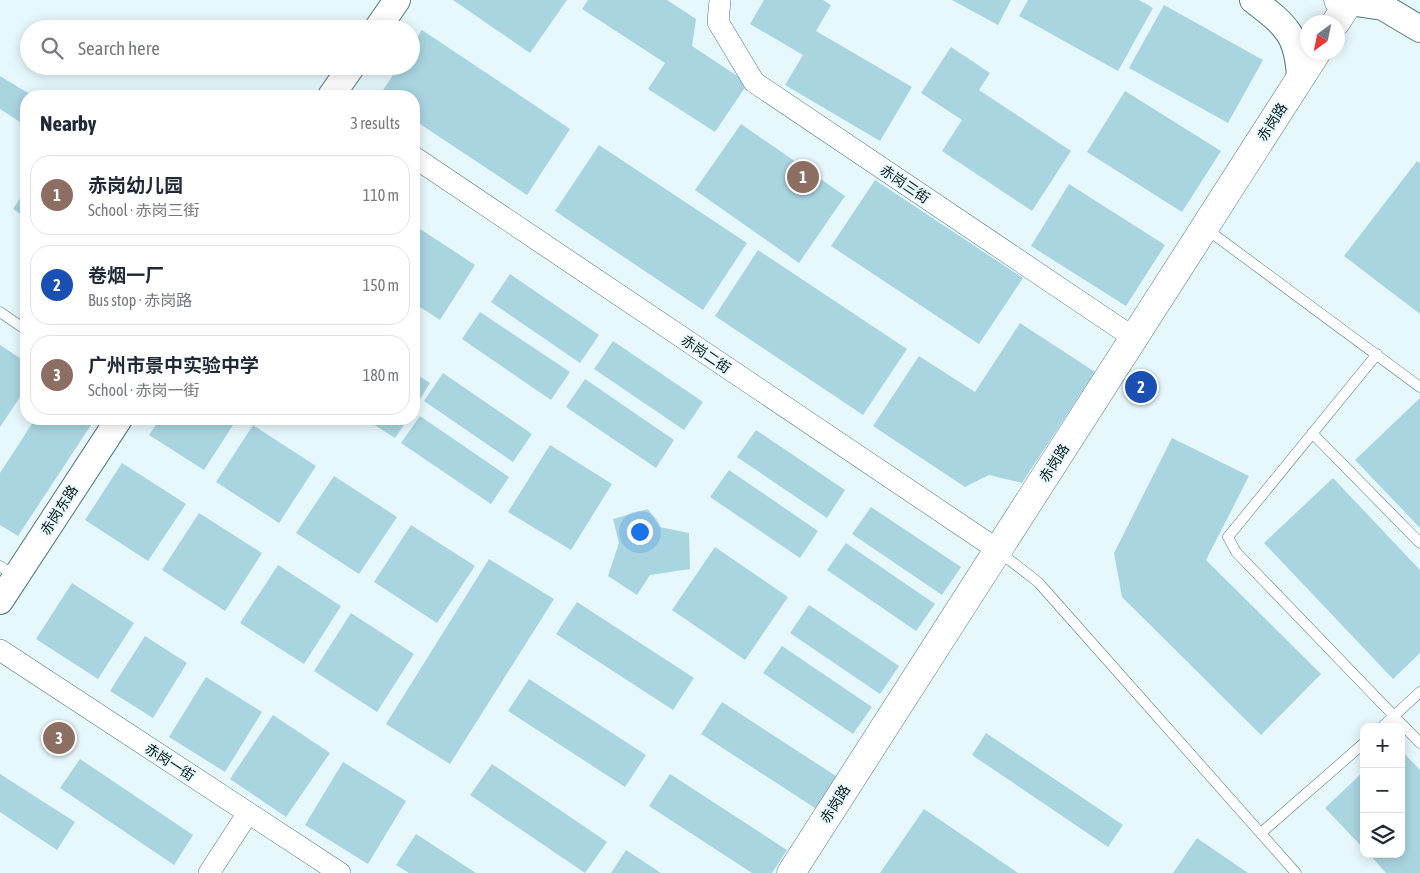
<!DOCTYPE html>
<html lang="en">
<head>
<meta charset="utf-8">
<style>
	:root { --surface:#fff; --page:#f2f2f3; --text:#1f2937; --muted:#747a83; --line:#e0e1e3; --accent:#b12a6e }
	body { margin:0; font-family:"Asap Condensed","Noto Sans SC",sans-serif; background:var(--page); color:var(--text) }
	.controls { position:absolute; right:15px; bottom:15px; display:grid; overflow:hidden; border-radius:10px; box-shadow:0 2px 12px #0003 }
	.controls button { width:45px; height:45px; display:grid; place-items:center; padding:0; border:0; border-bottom:1px solid var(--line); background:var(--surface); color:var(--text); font:25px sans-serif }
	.compass { position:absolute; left:1300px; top:15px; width:45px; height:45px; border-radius:50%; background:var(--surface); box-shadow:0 2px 12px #0003; rotate:213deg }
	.you { position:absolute; left:639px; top:531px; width:18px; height:18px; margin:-12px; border:4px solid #fff; border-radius:50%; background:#1a73e8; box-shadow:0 0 0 8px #1a73e833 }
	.badge { display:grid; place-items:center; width:32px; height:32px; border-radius:50%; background:var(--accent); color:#fff; font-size:16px; font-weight:700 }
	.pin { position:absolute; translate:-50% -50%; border:2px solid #fff; box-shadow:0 1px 5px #0006 }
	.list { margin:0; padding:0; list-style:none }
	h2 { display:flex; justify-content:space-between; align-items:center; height:65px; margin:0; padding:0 20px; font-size:21px }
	h2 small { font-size:16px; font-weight:400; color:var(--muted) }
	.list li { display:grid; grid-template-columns:32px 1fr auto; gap:15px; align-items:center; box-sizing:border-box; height:80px; margin:0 10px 10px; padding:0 10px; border:1px solid var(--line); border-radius:20px }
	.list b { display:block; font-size:19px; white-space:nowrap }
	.list p { margin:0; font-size:16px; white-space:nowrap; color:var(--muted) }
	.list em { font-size:16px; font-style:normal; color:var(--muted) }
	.icon { flex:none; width:28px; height:28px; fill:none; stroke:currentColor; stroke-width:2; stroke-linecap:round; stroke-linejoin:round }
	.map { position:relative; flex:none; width:1420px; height:873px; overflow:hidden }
	.search { position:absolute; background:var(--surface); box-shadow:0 2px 12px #0003; left:20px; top:20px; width:400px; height:55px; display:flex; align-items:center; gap:12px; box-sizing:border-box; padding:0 18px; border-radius:28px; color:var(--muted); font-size:19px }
	.panel { position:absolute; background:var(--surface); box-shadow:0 2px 12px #0003; left:20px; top:90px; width:400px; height:335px; border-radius:20px }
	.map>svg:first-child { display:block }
</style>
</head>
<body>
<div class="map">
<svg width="1420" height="873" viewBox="0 0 1420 873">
	<rect width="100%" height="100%" fill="#e7f8fd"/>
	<path fill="#a9d5e1" d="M453 0H567L530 53Z
		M588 0H667L696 19 692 46 748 83 715 132 648 89 665 63 582 9Z
		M764 0H823L831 5 816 31 912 87 880 141 785 85 803 55 750 24Z
		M952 0H1011L998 25Z
		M1028 0H1139L1153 8 1118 71 1019 16Z
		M1164 5 1263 60 1228 123 1129 68Z
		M422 30 570 129 527 195 414 120V96H379L399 66H411V47Z
		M951 47 990 73 979 90 1071 151 1032 211 942 151 962 120 921 93Z
		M0 76 33 96H26V126L0 109Z
		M1125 91 1221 151 1182 212 1087 152Z
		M741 124 845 196 799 263 695 190Z
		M599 145 747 243 703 310 555 211Z
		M1417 161 1420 163V314L1344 256Z
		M875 180 1023 278 979 344 831 246Z
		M1069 184 1165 245 1126 306 1031 246Z
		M26 189V218L13 209Z
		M414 225 475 265 440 320 414 303Z
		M758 250 907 349 863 415 715 316Z
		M510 274 599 335 580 363 491 302Z
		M480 312 570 372 551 400 462 339Z
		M1020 323 1095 372 1022 483 989 475 965 487 873 426 919 356 975 392Z
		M613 341 703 402 684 430 594 369Z
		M0 345 26 362V388L0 427Z
		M414 373 430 383 414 409Z
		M443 373 532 434 513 462 424 401Z
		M585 379 674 440 656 468 566 407Z
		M1420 398V528L1355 460Z
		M420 416 509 477 491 504 401 443Z
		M35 419H95L18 536 0 525V473Z
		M160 419H237L204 470 149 435Z
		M365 419H408L395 438Z
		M253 425 316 466 279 523 216 482Z
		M756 430 845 490 827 518 737 457Z
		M1172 438 1249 476 1206 560 1321 674 1261 735 1122 597 1114 553Z
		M550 445 612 484 571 550 508 512Z
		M122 463 186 504 148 561 85 520Z
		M729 470 818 531 800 558 710 497Z
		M334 476 397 517 359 574 296 533Z
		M1333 478 1420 570V653L1393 679 1264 543Z
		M871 507 961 567 942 595 852 534Z
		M648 509 660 527 689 533 690 569 650 575 637 595 608 576 619 543 613 519Z
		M199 513 262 553 225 611 162 570Z
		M411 525 475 566 437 623 374 582Z
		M846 543 935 604 916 631 827 570Z
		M715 547 788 597 745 660 672 610Z
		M489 559 554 599 450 764 386 724Z
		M278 565 341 606 304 664 240 623Z
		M72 583 134 623 98 679 36 639Z
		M577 602 694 678 673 710 556 634Z
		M809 605 899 666 880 694 790 633Z
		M351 613 414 654 377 712 314 671Z
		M145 636 187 663 153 718 110 691Z
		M782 646 872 707 853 734 763 673Z
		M206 677 262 712 225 772 169 737Z
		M529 679 646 755 625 787 508 711Z
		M722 702 839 778 818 810 701 734Z
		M273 715 330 753 286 817 230 779Z
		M986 733 1123 825 1108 847 972 755Z
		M1401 750 1420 770V873H1386L1369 854H1401Z
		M80 759 193 835 174 865 60 788Z
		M343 762 406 801 368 864 305 825Z
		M492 764 607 842 585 873 470 795Z
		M1364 771V849L1325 808Z
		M0 774 75 822 57 850 0 812Z
		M670 774 787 850 772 873H752L649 806Z
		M924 809 1018 873H880Z
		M416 834 476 873H409L396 865Z
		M1197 838 1248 873H1173Z
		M626 850 661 873H611Z"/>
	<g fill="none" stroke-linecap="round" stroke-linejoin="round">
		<defs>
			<path id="service" d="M1205 228 1420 387
				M0 312 26 330
				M1377 354 1228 537 1236 552 1420 743
				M1312 433 1420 543
				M998 551 1038 582 1296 873
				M0 566 15 576
				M1382 727 1420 692
				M1261 833 1364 743"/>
			<path id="minor" d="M720 0 718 22 754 82 1134 338
				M414 157 998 550
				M0 650 340 873
				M209 873 248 813"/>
			<path id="tertiary" d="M1253 0C1287 26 1298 35 1300 78
				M1350 0 1349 2 1383 7 1420 29
				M377 29 397 0
				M331 96 352 66
				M0 601 119 419"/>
			<path id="secondary" d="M1336 22 1349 2 1338 0
				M791 873 1317 52"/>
		</defs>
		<use href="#service" stroke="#4f7883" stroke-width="11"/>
		<use href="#minor" stroke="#4f7883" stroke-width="22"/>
		<use href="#tertiary" stroke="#4f7883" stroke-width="28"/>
		<use href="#secondary" stroke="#4f7883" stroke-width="29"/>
		<use href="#service" stroke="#fff" stroke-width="10"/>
		<use href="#minor" stroke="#fff" stroke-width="21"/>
		<use href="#tertiary" stroke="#fff" stroke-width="26"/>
		<use href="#secondary" stroke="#fff" stroke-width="28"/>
	</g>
	<g text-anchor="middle" stroke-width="4" stroke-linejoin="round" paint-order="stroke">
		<g font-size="14" fill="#091a1f" stroke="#e7f8fd">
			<text transform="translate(1272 122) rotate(-57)" y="5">赤岗路</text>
			<text transform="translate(905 184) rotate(34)" y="5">赤岗三街</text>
			<text transform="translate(706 354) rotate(34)" y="5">赤岗二街</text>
			<text transform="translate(1054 463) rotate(-57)" y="5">赤岗路</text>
			<text transform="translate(59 510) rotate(-57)" y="5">赤岗东路</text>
			<text transform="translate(170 762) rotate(33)" y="5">赤岗一街</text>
			<text transform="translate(835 804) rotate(-57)" y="5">赤岗路</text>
		</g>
	</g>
</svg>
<div class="controls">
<button>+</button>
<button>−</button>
<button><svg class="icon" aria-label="layers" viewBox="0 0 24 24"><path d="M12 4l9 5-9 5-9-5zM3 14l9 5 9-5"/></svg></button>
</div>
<svg class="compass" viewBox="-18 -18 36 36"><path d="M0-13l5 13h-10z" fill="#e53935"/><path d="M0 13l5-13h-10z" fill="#747a83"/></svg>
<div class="you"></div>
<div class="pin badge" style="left:803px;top:177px;background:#8d6e63">1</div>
<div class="pin badge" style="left:1141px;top:387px;background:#1a4fb4">2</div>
<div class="pin badge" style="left:59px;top:738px;background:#8d6e63">3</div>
<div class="search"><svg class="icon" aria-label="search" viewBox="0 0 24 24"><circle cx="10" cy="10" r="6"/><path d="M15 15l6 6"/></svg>Search here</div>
<section class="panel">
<h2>Nearby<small>3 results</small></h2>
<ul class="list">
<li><span class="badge" style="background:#8d6e63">1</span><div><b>赤岗幼儿园</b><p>School · 赤岗三街</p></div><em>110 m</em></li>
<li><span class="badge" style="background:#1a4fb4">2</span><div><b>卷烟一厂</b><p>Bus stop · 赤岗路</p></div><em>150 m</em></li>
<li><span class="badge" style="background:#8d6e63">3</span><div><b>广州市景中实验中学</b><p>School · 赤岗一街</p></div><em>180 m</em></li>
</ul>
</section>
</div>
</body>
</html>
